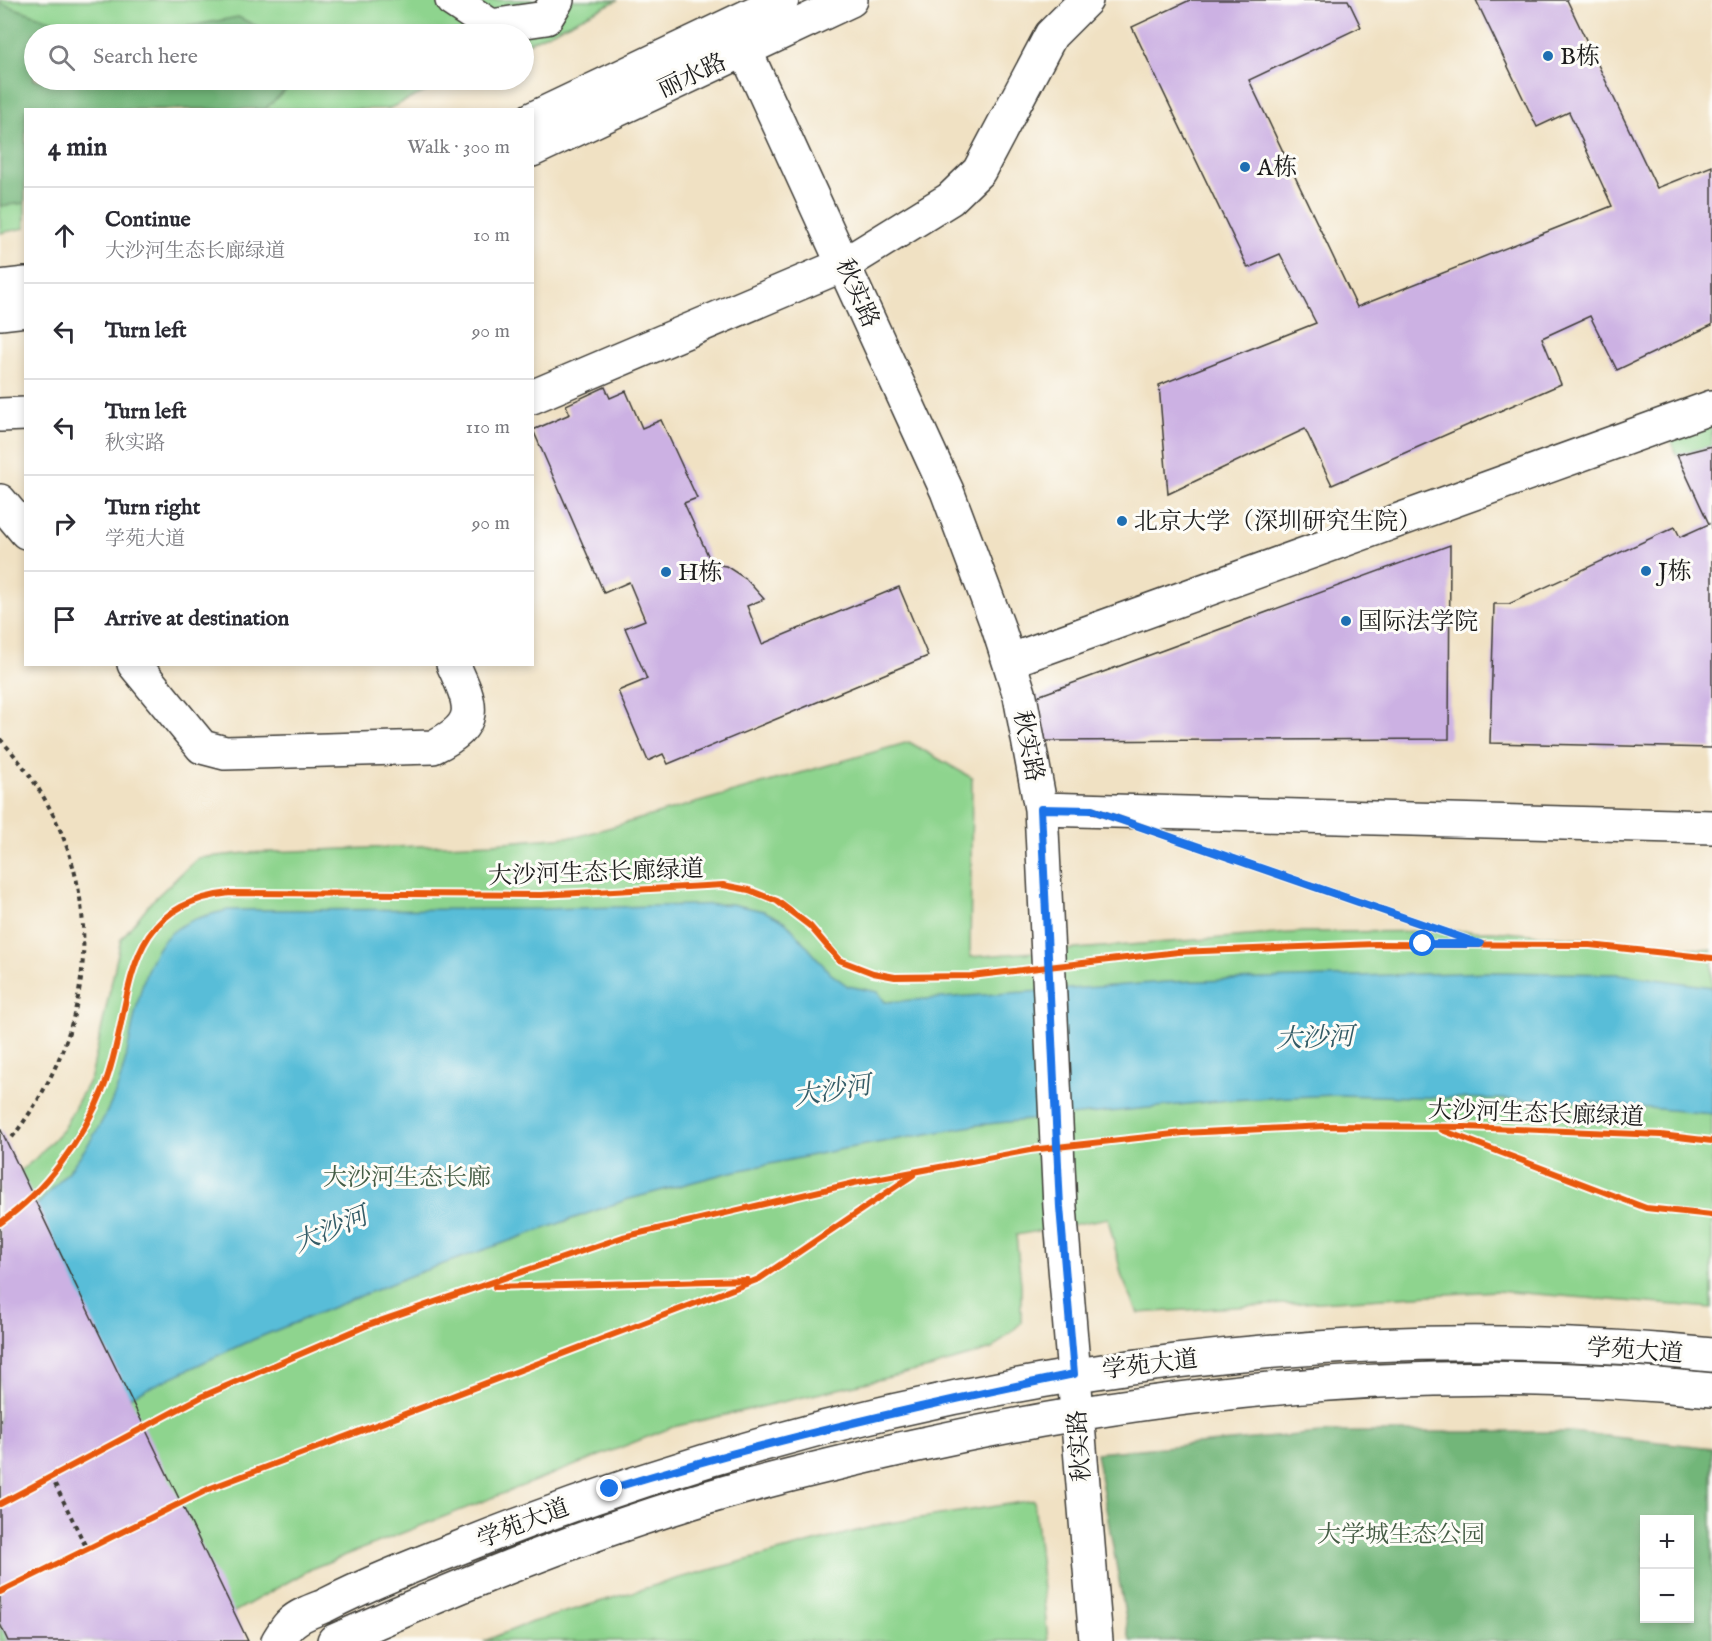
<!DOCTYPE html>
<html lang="en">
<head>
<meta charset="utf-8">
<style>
	:root { --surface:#fff; --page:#f2f2f3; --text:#2b2b33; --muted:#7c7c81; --line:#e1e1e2 }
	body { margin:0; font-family:"IM FELL English","Noto Serif SC",serif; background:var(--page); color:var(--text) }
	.controls { position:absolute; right:18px; bottom:18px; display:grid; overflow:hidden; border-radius:0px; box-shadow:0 3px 9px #0003 }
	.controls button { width:54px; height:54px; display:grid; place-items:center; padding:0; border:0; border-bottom:2px solid var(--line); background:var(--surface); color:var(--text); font:30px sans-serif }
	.stop { position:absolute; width:18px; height:18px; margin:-14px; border:4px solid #1a73e8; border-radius:50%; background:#fff }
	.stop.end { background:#1a73e8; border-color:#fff; box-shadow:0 2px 6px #0008 }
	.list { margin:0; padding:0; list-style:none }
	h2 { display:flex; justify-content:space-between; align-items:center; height:78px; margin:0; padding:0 24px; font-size:26px }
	h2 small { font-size:20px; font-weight:400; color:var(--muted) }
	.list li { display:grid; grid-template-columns:39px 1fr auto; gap:18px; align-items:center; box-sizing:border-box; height:96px; padding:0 24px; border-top:2px solid var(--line) }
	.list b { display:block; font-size:22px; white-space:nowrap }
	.list p { margin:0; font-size:20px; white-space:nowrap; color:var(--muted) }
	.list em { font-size:20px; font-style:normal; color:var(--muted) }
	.icon { flex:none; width:33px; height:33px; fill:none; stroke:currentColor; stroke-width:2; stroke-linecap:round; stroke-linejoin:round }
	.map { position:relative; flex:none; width:1712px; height:1641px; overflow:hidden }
	.search { position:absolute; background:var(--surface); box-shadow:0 3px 9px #0003; left:24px; top:24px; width:510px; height:66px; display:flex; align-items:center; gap:15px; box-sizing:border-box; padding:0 21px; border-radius:33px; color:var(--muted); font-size:22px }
	.panel { position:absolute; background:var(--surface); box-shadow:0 3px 9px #0003; left:24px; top:108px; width:510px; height:558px; border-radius:0px }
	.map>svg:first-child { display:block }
</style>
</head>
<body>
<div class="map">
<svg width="1712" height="1641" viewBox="0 0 1712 1641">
	<rect width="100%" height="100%" fill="#fdfcf7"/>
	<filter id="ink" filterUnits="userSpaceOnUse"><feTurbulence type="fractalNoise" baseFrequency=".0167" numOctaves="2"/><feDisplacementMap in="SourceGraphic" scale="12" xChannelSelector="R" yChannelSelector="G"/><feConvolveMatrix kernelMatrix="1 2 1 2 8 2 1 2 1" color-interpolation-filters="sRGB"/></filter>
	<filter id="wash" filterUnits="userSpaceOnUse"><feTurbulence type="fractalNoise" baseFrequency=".008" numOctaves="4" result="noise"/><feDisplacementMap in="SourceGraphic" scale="24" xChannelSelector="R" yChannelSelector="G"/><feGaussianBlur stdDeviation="1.35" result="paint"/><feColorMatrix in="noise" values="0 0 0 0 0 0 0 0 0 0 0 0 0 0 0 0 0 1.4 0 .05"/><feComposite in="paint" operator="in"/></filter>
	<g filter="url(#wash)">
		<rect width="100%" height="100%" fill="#f0e1c3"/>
		<path fill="#8ed48e" stroke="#557855" stroke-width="1.5" d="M0 0H618L524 45V34H34V80H451L388 109 26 110 25 228 0 233Z
			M1712 422V446L1677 455 1669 438Z
			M909 742 972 778 970 957 1303 932 1493 931 1712 950V1308L1496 1291 1138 1313 1122 1277 1108 1218 1016 1235 1021 1284V1323L992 1349 929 1368 673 1427 313 1568 182 1641H0V1188L36 1158 63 1129 91 1077 121 939 151 902 198 858 246 853 493 843 580 836Z
			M1034 1500 1048 1641H484L532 1622 683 1577 883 1524Z"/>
		<path fill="#72b679" stroke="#47694a" stroke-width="1.5" fill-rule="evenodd" d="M0 3 90 34H34V80H291L290 86 265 109 26 110 25 203 0 206Z
			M238 17 273 34H148Z
			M1332 1432H1570L1712 1448V1641H1130L1096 1453ZM1644 1520H1690V1618H1644Z"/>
		<path fill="#59bdd8" stroke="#3a6c7a" stroke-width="1.5" d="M731 904 764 911 786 922 830 973 848 986 878 992 885 1002 1167 982 1489 972 1620 974 1712 987V1114L1573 1101 1336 1095 1228 1100 978 1125 843 1149 727 1173 626 1200 415 1274 245 1343 46 1436 0 1235C51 1199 98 1143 119 1083 134 1041 136 963 170 934 187 919 207 915 228 910L542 909Z"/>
		<g id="blocks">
			<path fill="#ccb1e3" d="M1190 0H1348L1361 27 1249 80 1357 307 1612 206 1569 112 1537 127 1476 0H1567L1657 188 1712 166V325L1617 370 1590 316 1542 338 1561 384 1332 485 1305 429 1168 494 1159 385 1316 323 1280 254 1248 268 1132 27Z
				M605 387 610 398 626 391 642 428 661 420 697 498 684 503 712 564 726 566 746 579 764 599 747 606 762 644 899 587 928 656 668 764 663 754 648 761 618 691 647 679 625 628 645 620 629 582 604 593 533 430 570 414 566 405Z
				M1712 446V748L1490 743 1494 604H1509L1675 527 1680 537 1709 524 1677 455Z
				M1450 545 1449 739 1046 741 1035 697Z
				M0 1128 96 1327 248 1641H8L0 1624Z"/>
		</g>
	</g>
	<g filter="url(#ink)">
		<use href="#blocks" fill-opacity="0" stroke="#3c3a35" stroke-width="1.5"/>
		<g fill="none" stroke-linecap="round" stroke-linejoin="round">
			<defs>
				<path id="minor" d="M452 0 491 26 546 18 557 0
					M745 50 947 491 998 627 1020 696 1041 809 1060 1207 1096 1641
					M532 397 845 264 950 199 979 171 1051 35 1086 0
					M0 415 26 414
					M0 501 26 532
					M1009 661 1712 407
					M134 664 202 747 225 753 433 747C480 724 473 707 453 664
					M1041 809 1712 827
					M278 1641C282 1635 286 1627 291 1623 299 1615 314 1610 324 1606 369 1583 415 1565 461 1547 855 1389 1288 1311 1712 1355
					M334 1641C449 1590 566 1541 686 1504 760 1481 837 1463 913 1446 1174 1388 1445 1361 1712 1390"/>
				<path id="major" d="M532 119 782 0
					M532 150 851 0
					M0 287 26 284
					M0 313 26 310"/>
			</defs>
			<use href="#minor" stroke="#3c3a35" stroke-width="36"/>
			<use href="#major" stroke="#3c3a35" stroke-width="36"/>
			<path stroke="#3c3a35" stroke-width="4" stroke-dasharray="4.5 4.5" stroke-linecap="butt" d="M0 739C110 857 109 1016 10 1140
				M51 1476 87 1549"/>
			<use href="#minor" stroke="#fff" stroke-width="33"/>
			<use href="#major" stroke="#fff" stroke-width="33"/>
			<defs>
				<path id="cycleway" d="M1092 810 1468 940
					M1442 1130 1646 1208 1712 1215
					M0 1223C46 1191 83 1139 104 1087 136 1005 114 905 230 893L541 895 723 885 749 890 777 901 810 926 839 960 873 973 895 977 971 976 1178 952 1375 944 1590 945 1712 958
					M495 1287 747 1280
					M0 1504 203 1396 368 1325 623 1237 854 1183 1030 1150 1183 1133 1325 1126 1466 1127 1661 1135 1712 1141
					M0 1592 211 1488 759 1279 913 1175"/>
			</defs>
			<use href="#cycleway" stroke="#fdfcf7" stroke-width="10"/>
			<use href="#cycleway" stroke="#e8590c" stroke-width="6"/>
		</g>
	</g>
	<g fill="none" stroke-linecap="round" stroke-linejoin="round" filter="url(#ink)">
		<path stroke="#1a73e8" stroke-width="8" d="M610 1489C763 1442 916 1406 1074 1374L1060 1207 1041 809 1092 810 1480 944H1423"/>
	</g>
	<g fill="#1f6fb2" stroke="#fdfcf7" stroke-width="2">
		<circle cx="1548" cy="56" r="6"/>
		<circle cx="1245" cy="167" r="6"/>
		<circle cx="1122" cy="521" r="6"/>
		<circle cx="1646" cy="571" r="6"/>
		<circle cx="666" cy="572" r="6"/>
		<circle cx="1346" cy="621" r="6"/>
	</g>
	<g text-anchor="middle" stroke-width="6" stroke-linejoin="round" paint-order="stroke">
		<g font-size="24" fill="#1c1c1c" stroke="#fdfcf7" text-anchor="start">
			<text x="1560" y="64">B栋</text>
			<text x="1257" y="175">A栋</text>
			<text x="1134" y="529">北京大学（深圳研究生院）</text>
			<text x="1658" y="579">J栋</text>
			<text x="678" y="580">H栋</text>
			<text x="1358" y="629">国际法学院</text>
		</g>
		<g font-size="24" fill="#1c1c1c" stroke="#fdfcf7">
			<text transform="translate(692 75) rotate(-25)" y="8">丽水路</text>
			<text transform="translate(858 293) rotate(66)" y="8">秋实路</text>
			<text transform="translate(1029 746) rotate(79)" y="8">秋实路</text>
			<text transform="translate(596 872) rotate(-2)" y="8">大沙河生态长廊绿道</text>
			<text transform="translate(1536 1113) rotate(2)" y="8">大沙河生态长廊绿道</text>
			<text transform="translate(1635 1350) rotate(4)" y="8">学苑大道</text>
			<text transform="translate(1150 1364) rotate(-7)" y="8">学苑大道</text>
			<text transform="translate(1079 1446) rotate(-94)" y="8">秋实路</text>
			<text transform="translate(523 1523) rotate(-21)" y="8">学苑大道</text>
		</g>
		<g font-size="24" fill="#445c44" stroke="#fdfcf7">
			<text x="407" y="1185">大沙河生态长廊</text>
			<text x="1401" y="1542">大学城生态公园</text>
		</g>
		<g font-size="26" font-style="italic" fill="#345c67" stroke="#fdfcf7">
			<text transform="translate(1315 1037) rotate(-2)" y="9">大沙河</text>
			<text transform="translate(832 1090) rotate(-9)" y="9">大沙河</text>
			<text transform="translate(330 1229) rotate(-23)" y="9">大沙河</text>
		</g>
	</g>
</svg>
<div class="controls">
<button>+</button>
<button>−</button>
</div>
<div class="stop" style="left:1423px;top:944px"></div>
<div class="stop end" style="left:610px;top:1489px"></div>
<div class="search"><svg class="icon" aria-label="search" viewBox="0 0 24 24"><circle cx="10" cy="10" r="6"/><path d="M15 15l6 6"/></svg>Search here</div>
<section class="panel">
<h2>4 min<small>Walk · 300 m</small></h2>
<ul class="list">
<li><svg class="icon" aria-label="ahead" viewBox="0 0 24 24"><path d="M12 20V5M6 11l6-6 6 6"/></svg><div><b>Continue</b><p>大沙河生态长廊绿道</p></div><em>10 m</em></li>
<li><svg class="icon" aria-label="left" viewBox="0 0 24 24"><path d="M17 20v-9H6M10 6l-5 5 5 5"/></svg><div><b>Turn left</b></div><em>90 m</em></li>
<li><svg class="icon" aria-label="left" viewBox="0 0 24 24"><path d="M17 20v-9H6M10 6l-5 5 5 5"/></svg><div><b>Turn left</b><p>秋实路</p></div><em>110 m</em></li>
<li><svg class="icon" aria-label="right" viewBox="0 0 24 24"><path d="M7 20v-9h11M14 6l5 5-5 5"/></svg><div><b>Turn right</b><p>学苑大道</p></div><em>90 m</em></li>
<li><svg class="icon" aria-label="arrive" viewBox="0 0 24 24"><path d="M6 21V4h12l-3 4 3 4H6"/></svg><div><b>Arrive at destination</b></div></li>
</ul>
</section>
</div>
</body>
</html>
